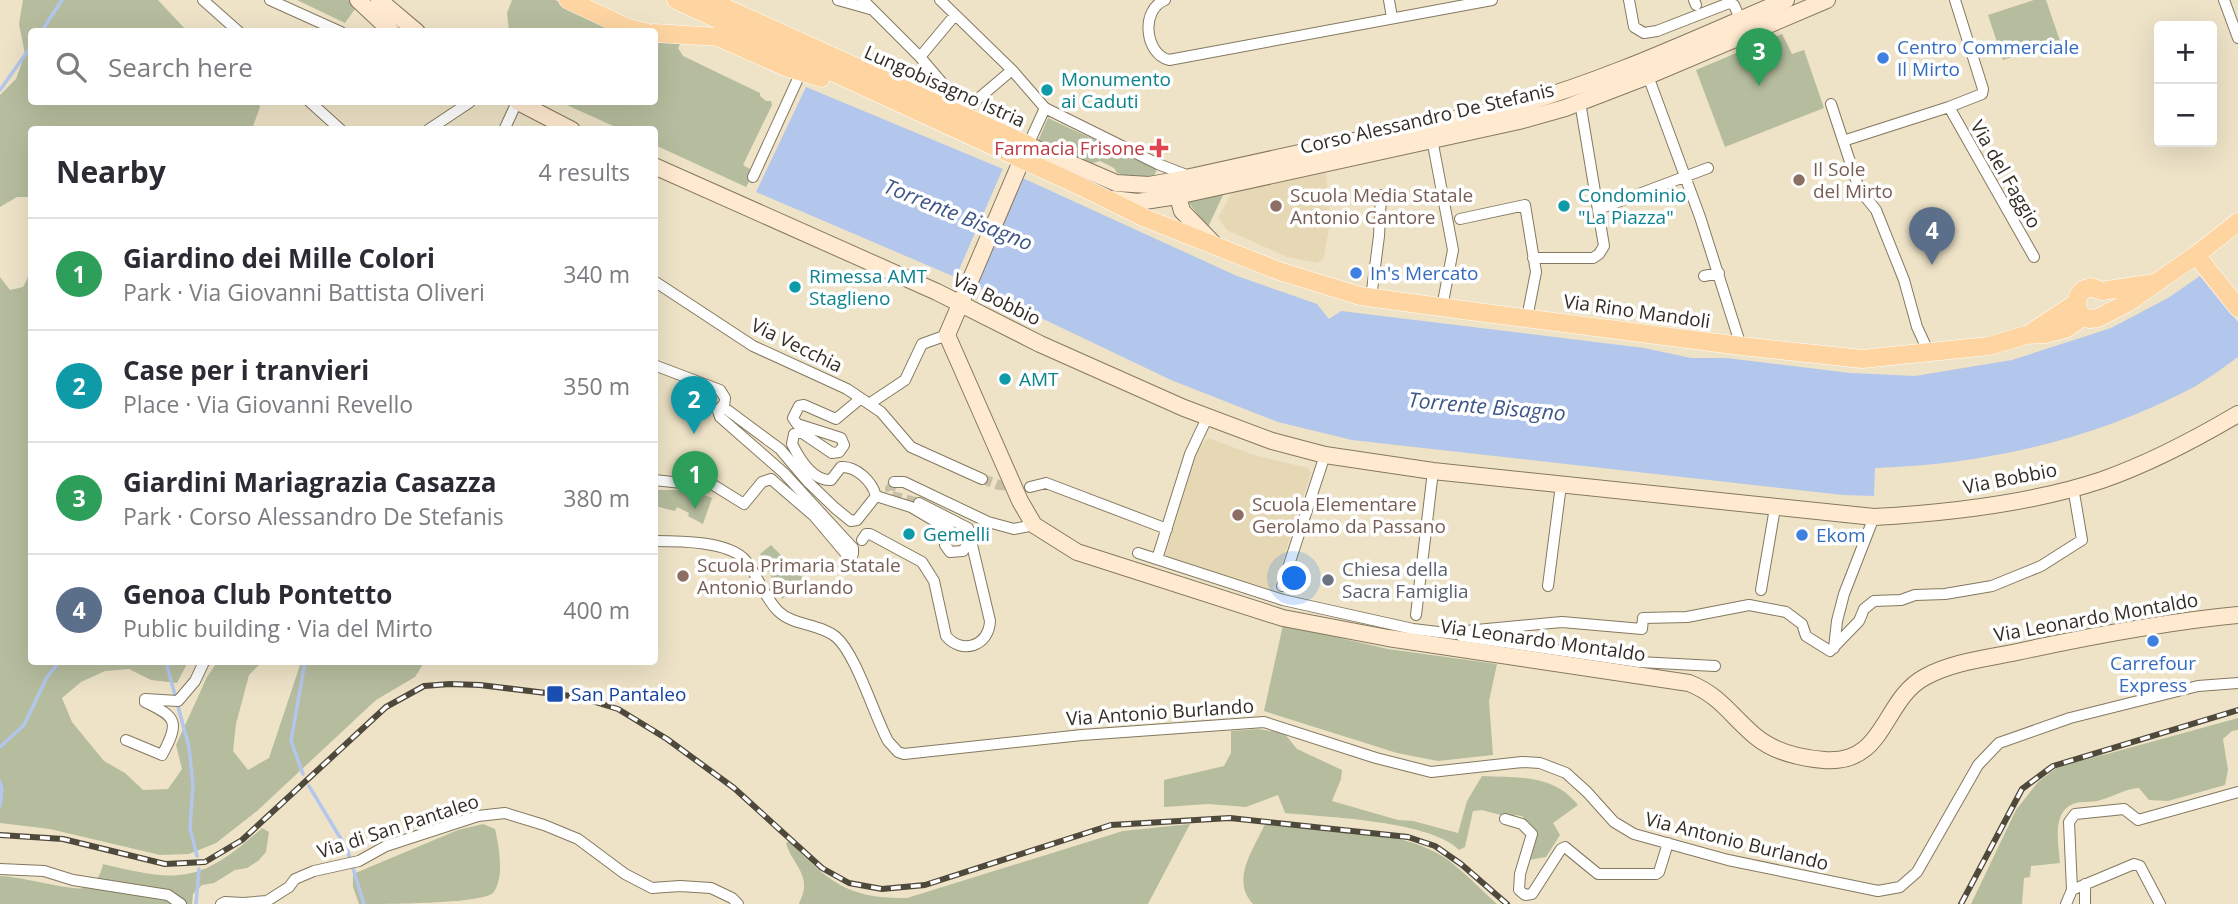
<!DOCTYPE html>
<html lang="en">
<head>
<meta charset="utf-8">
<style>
	:root { --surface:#fff; --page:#f7f7f7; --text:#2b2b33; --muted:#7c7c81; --line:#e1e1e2; --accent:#825bd5 }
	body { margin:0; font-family:"Open Sans",sans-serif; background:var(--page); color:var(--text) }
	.controls { position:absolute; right:21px; top:21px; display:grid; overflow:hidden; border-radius:7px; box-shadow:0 7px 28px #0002 }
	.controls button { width:63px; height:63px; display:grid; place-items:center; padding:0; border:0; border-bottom:2px solid var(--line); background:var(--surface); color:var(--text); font:35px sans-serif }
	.you { position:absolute; left:1295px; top:579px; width:24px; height:24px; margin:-18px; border:5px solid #fff; border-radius:50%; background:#1a73e8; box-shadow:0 0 0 10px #1a73e833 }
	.badge { display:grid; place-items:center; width:46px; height:46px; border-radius:50%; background:var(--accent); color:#fff; font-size:23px; font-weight:700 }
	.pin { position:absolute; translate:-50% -58px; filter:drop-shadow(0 2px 4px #0008) }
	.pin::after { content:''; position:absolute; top:37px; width:24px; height:21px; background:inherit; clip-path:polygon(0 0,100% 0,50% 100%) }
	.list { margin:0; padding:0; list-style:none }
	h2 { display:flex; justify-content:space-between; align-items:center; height:91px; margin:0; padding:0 28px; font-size:30px }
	h2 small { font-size:23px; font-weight:400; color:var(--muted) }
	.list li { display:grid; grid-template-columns:46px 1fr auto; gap:21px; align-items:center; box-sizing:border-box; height:112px; padding:0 28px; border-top:2px solid var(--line) }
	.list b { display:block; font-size:26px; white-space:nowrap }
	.list p { margin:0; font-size:23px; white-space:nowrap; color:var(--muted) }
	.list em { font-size:23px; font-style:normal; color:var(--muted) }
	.icon { flex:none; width:38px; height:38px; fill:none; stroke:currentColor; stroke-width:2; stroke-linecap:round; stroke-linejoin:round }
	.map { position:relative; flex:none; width:2238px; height:904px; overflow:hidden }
	.search { position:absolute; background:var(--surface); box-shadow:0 7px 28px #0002; left:28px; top:28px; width:630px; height:77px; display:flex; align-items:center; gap:18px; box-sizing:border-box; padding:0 24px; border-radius:7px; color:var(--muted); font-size:26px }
	.panel { position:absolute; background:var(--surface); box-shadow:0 7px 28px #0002; left:28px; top:126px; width:630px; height:539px; border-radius:7px }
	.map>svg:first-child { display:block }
</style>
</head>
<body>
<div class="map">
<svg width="2238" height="904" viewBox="0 0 2238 904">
	<rect width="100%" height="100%" fill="#eee3c7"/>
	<path fill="#e6d8b5" d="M1326 172 1330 222 1324 257 1318 263 1287 257 1227 230 1218 218 1231 194Z
		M1208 438 1257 456 1308 468 1311 473 1273 590 1165 556 1198 447Z"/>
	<path fill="#b6bd9e" d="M23 0H158L187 31 32 32V102H258L260 107 252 129 32 130 31 197H17L0 207V95L16 79 25 54 19 24Z
		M297 0H350L357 6 345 23Z
		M512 0H555L626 31H509L507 13Z
		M2034 0H2046L2060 41 2003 60 1988 15Z
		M1782 34 1792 54 1804 50 1824 108 1725 147 1696 70Z
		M655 36 683 38 678 48 683 56 760 93V96L766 101H771L772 105 743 165 755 172 746 187 655 145 654 130 620 129 560 102H654Z
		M1048 118 1157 169 1154 176 1135 178 1117 173 1114 168 1100 161 1090 164 1038 141Z
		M1224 193 1208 227 1188 202Z
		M31 248 32 662H188L177 683 151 680 129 669 105 671 81 682 62 698 72 722 104 761 125 773 143 790 168 789 182 769 176 745 207 677 217 662H262L249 675 236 724 233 751 248 770 269 758 301 662H422L423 664 415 677 376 700 257 811 216 843 189 854 160 855 50 829 0 823V277L10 290 23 287C32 273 29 264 31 248Z
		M654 490H692L712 498 703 524 688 516 689 513 677 507 675 511 655 506Z
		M771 545 804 579 782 599 760 554Z
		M1283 625 1388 649 1497 664 1489 701 1493 755 1438 761 1397 753 1264 711Z
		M2238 718V730L2232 731 2223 739 2228 770 2225 785 2168 801 2149 800 2139 788C2123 789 2112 798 2097 801 2087 803 2078 800 2069 806 2052 817 2059 846 2060 863L2031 866 2030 877 2024 878 2022 904H1971L2016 810 2038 782 2063 763 2107 754Z
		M1258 729 1284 733 1297 749 1342 770 1341 779 1332 801 1398 820 1413 821 1458 833 1467 801 1482 776C1519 778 1553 774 1578 805L1553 823 1560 835 1546 857 1529 860 1537 831 1522 816 1515 815 1508 817 1482 810 1473 811 1465 847 1459 850C1432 821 1326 817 1285 813L1278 795 1246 807 1208 804 1164 807V780L1224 766 1231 753V731Z
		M483 824 495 829C499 846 505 878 493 893 480 904 384 904 359 904L353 887V874L458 830Z
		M1190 824 1148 904H799C801 898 804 893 804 887 805 870 790 859 786 843L789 841C829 882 848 899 907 898L1123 831Z
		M1265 824C1317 829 1389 828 1435 852 1454 861 1480 889 1497 904H1253C1230 880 1254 849 1265 824Z
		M262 828 269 832 266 852 258 861 247 868 235 870 214 883 202 885 193 894 192 904H0V876C19 876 72 891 83 888 95 885 101 875 103 864 181 883 201 883 262 828Z"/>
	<path fill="#b3c6eb" d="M806 87 1003 169 1237 276 1317 304 1329 319 1341 311 1644 348 1691 358H1726L1850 373 1915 376 2012 360 2111 328 2168 298 2200 276 2238 322V357C2224 367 2209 378 2194 387 2096 439 1985 465 1875 468L1874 496 1843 495 1352 440 1278 422 1171 380 955 277 756 192Z"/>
	<path fill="#eee3c7" d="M1004 166 1025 175 975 288 955 279Z"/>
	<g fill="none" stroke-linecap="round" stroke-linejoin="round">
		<path stroke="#b3c6eb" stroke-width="3.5" d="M41 32 62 0
			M0 90 32 45
			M166 662 189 747 193 785 190 828 197 856
			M0 747 24 725 47 677 59 662
			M303 774 291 741 305 662
			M0 782 2 789 0 806
			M309 786 347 849 364 904
			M196 904 199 869"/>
		<path stroke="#c9bfa6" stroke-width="10" stroke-dasharray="10 5" stroke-linecap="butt" d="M982 479 999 485 1030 487
			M894 482 890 489 892 496 919 503"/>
		<defs>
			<path id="street" d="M203 0 239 32
				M270 0 341 32
				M838 0 870 9
				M863 0 920 57 972 118
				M940 0 1012 70 1045 108 1158 164 1189 176
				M1165 0C1140 10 1145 54 1169 60L1492 0
				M1389 0 1392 18
				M1629 0 1634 27 1644 33 1657 31 1729 3 1734 5 1742 23
				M1694 0 1696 5
				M2224 0 2238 38
				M920 57 955 15
				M1648 76 1700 217 1741 346
				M911 94 934 73
				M310 102 341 130
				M1831 104 1859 189 1876 210 1904 280 1917 327 1929 353
				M1949 107 2034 257
				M966 109 1012 70
				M428 130 470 102
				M504 130 517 102
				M1432 139 1453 250 1442 307
				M1843 141 1949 107 1982 94 1983 89 1955 0
				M1028 145 1045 108
				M753 177 801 72
				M1599 209 1708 168
				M1460 219 1525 205 1536 272 1527 318
				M1533 258H1593L1599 254 1604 246 1580 102
				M1704 276 1719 273
				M654 281 753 346 847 389 881 412 911 447 982 479
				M1371 298 1379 236 1381 195
				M654 365 720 390 725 398 724 407
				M860 399 836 419 804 405 799 406 793 418 797 424 841 438 844 445 839 452 832 453 801 432 794 434 792 444C799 458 813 481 831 480L841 467C856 466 872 481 876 496
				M869 404 905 380 922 344 947 335
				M654 480 682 483 699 476 744 504 762 482 771 479 814 516 846 554H853V548L784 473 720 417 718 411 722 406 780 449 808 482 835 508 851 521 857 520 876 496
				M894 482H904L988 522 1014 529 1034 525
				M1030 487 1046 483 1167 529
				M876 496 911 507 950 530 945 545 950 552 963 551 970 540
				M862 540 866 534H870L922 562 934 581 946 636C962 655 989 646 990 621L968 528 919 503
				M654 541C679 541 730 541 746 561 758 576 764 597 778 611 793 626 819 623 836 637 856 654 874 715 888 741L898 752 904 754 1082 735 1264 722 1376 758 1431 772 1522 762 1540 763 1566 773 1587 792 1614 822 1634 834 1728 860 1878 891 1900 887 1917 872 1978 765 1999 743 2070 718 2198 686 2238 683
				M1138 553 1283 600 1413 629 1455 634 1466 631 1562 622 1642 629 1643 618 1687 617 1749 605 1786 612 1802 624 1806 636 1830 651 1859 621 1864 609 1874 601 1901 600 1915 595 1945 594 1992 586 2041 566 2082 540 2073 487
				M1157 559 1190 454 1207 418
				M1282 586 1325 455
				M1548 586 1561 485
				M1761 590 1775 508
				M1416 615 1433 471
				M1461 636 1639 662 1715 666
				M1834 648 1837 621 1844 594 1874 517
				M126 740 162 755C180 722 177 717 145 702V699L178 701 195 681 204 662
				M1505 819 1522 824 1532 834 1520 874 1519 890 1525 895 1532 894 1561 849 1565 847 1598 874H1656L1659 872 1668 843
				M0 869 44 871 73 880 168 895 181 904
				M2085 884V904
				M2072 890 2134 864 2140 866 2160 904
				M221 904 225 902 243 903 267 901 289 887 295 879 314 871 359 861 386 846 478 816 505 813 544 825 578 839 625 874 652 888 680 886 711 888 732 898 738 904
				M2066 904 2072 890 2069 822 2075 814 2124 809 2138 820 2238 792"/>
			<path id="secondary" d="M358 0 392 32
				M379 0 417 32
				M1786 0C1696 38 1608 80 1514 106L1172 181 1149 185 1116 183 1028 145 947 335 1020 501 1034 525 1077 552 1283 618 1388 638 1689 683C1721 696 1730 715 1755 736 1774 752 1800 758 1824 760 1886 765 1882 700 1925 677 1952 662 1988 658 2017 652 2091 636 2163 622 2238 615
				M518 102 572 130
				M654 166 937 292 1040 344 1184 408 1272 441 1325 455 1433 471 1874 517C1946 513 2033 503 2102 480 2151 463 2194 440 2238 414
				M1175 186 1182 211 1214 244
				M1112 199 1138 202 1177 196 1519 121 1565 108 1648 76 1827 0"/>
			<path id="primary" d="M568 0 628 28 645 32
				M676 0 1080 186 1145 218 1279 271 1360 296 1470 311 1741 346 1862 359 1989 346 2026 335 2045 334 2065 329 2083 317
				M708 0 1028 145
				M654 33 718 37 788 68 821 78
				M2196 255 2238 308
				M2154 283 2102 291 2091 287 2083 290 2078 296 2077 308 2083 317 2090 319 2098 318 2127 303 2196 255 2238 222
				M2032 332 2076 303"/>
		</defs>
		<use href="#street" stroke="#847960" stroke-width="12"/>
		<use href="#secondary" stroke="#847960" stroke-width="18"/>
		<use href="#primary" stroke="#fff" stroke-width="19"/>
		<use href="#street" stroke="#fff" stroke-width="10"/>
		<use href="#secondary" stroke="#ffead0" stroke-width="16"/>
		<use href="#primary" stroke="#fed5a1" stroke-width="18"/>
		<defs>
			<path id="rail" d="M0 835 63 839 165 864 205 862 242 840 386 707 424 686 450 684 480 685 579 697 618 709 667 739 734 788 822 868 849 883 882 889 925 885 1111 825 1230 818 1408 837 1435 846 1461 864 1507 904
				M1961 904 2022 789 2053 766 2238 710"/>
		</defs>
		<use href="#rail" stroke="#4f493c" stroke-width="6"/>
		<use href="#rail" stroke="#fff" stroke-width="3.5" stroke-dasharray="10" stroke-linecap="butt"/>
	</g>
	<g fill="#3f7fe0" stroke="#fff" stroke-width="2.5">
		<circle cx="1883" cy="58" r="7"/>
		<circle cx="1356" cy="273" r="7"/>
		<circle cx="1802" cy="535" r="7"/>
		<circle cx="2153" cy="641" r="7"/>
	</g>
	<g fill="#0f9aa8" stroke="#fff" stroke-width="2.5">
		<circle cx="1047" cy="90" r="7"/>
		<circle cx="1564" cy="206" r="7"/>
		<circle cx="795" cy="287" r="7"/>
		<circle cx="1005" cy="379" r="7"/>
		<circle cx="909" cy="534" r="7"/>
	</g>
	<path fill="#e0444e" stroke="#fff" stroke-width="2.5" d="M1155.5 137.5h7v7h7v7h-7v7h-7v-7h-7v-7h7z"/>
	<g fill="#8d6e63" stroke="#fff" stroke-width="2.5">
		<circle cx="1799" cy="180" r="7"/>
		<circle cx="1276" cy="206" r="7"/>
		<circle cx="1238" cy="515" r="7"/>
		<circle cx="683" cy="576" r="7"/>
	</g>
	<circle fill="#6b7280" stroke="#fff" stroke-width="2.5" cx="1328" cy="580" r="7"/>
	<rect fill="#1a4fb4" stroke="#fff" stroke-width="2.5" x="546" y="685" width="18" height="18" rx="3.5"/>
	<g text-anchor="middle" stroke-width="7" stroke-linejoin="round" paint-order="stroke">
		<g font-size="19" fill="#366cbe" stroke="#fff" text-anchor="start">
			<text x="1897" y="54">Centro Commerciale<tspan x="1897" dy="22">Il Mirto</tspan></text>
			<text x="1370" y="280">In's Mercato</text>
			<text x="1816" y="542">Ekom</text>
			<text x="2153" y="670" text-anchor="middle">Carrefour<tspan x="2153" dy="22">Express</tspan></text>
		</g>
		<g font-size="19" fill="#0d838f" stroke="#fff" text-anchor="start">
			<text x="1061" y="86">Monumento<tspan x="1061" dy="22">ai Caduti</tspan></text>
			<text x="1578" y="202">Condominio<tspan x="1578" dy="22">"La Piazza"</tspan></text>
			<text x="809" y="283">Rimessa AMT<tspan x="809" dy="22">Staglieno</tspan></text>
			<text x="1019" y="386">AMT</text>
			<text x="923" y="541">Gemelli</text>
		</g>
		<g font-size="19" fill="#332e24" stroke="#fff">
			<text transform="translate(945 86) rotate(24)" y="7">Lungobisagno Istria</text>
			<text transform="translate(1427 118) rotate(-13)" y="7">Corso Alessandro De Stefanis</text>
			<text transform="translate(2006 174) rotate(60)" y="7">Via del Faggio</text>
			<text transform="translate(997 299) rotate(26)" y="7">Via Bobbio</text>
			<text transform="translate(1637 311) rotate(8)" y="7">Via Rino Mandoli</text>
			<text transform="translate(797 345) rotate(26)" y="7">Via Vecchia</text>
			<text transform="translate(2010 478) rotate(-11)" y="7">Via Bobbio</text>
			<text transform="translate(2096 617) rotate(-10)" y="7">Via Leonardo Montaldo</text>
			<text transform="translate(1543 640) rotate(8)" y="7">Via Leonardo Montaldo</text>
			<text transform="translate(1160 712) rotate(-4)" y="7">Via Antonio Burlando</text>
			<text transform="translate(398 826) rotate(-18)" y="7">Via di San Pantaleo</text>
			<text transform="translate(1737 841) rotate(14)" y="7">Via Antonio Burlando</text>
		</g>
		<g font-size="19" fill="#be3a42" stroke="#fff" text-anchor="end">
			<text x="1145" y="155">Farmacia Frisone</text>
		</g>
		<g font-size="19" fill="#785e54" stroke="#fff" text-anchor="start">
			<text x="1813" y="176">Il Sole<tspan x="1813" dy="22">del Mirto</tspan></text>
			<text x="1290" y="202">Scuola Media Statale<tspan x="1290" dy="22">Antonio Cantore</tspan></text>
			<text x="1252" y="511">Scuola Elementare<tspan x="1252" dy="22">Gerolamo da Passano</tspan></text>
			<text x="697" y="572">Scuola Primaria Statale<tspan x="697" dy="22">Antonio Burlando</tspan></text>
		</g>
		<g font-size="19" fill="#5b616d" stroke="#fff" text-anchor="start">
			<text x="1342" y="576">Chiesa della<tspan x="1342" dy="22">Sacra Famiglia</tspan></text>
		</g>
		<g font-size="19" fill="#164399" stroke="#fff" text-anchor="start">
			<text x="571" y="701">San Pantaleo</text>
		</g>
		<g font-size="21" font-style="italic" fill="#3e5688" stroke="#fff">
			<text transform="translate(958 215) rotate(22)" y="7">Torrente Bisagno</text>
			<text transform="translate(1487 407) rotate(5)" y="7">Torrente Bisagno</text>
		</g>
	</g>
</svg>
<div class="controls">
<button>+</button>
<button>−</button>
</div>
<div class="you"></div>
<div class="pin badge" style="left:695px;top:509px;background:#2e9e5b">1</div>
<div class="pin badge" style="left:694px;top:434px;background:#0f9aa8">2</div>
<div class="pin badge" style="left:1759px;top:86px;background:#2e9e5b">3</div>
<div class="pin badge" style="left:1932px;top:265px;background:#5c6f8a">4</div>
<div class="search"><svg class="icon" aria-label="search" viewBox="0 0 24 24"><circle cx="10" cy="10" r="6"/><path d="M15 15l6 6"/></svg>Search here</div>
<section class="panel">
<h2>Nearby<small>4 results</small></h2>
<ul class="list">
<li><span class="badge" style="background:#2e9e5b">1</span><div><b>Giardino dei Mille Colori</b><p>Park · Via Giovanni Battista Oliveri</p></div><em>340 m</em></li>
<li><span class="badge" style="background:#0f9aa8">2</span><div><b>Case per i tranvieri</b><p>Place · Via Giovanni Revello</p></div><em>350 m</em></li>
<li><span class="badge" style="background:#2e9e5b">3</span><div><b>Giardini Mariagrazia Casazza</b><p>Park · Corso Alessandro De Stefanis</p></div><em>380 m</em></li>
<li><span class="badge" style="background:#5c6f8a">4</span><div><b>Genoa Club Pontetto</b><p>Public building · Via del Mirto</p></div><em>400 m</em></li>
</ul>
</section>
</div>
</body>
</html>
